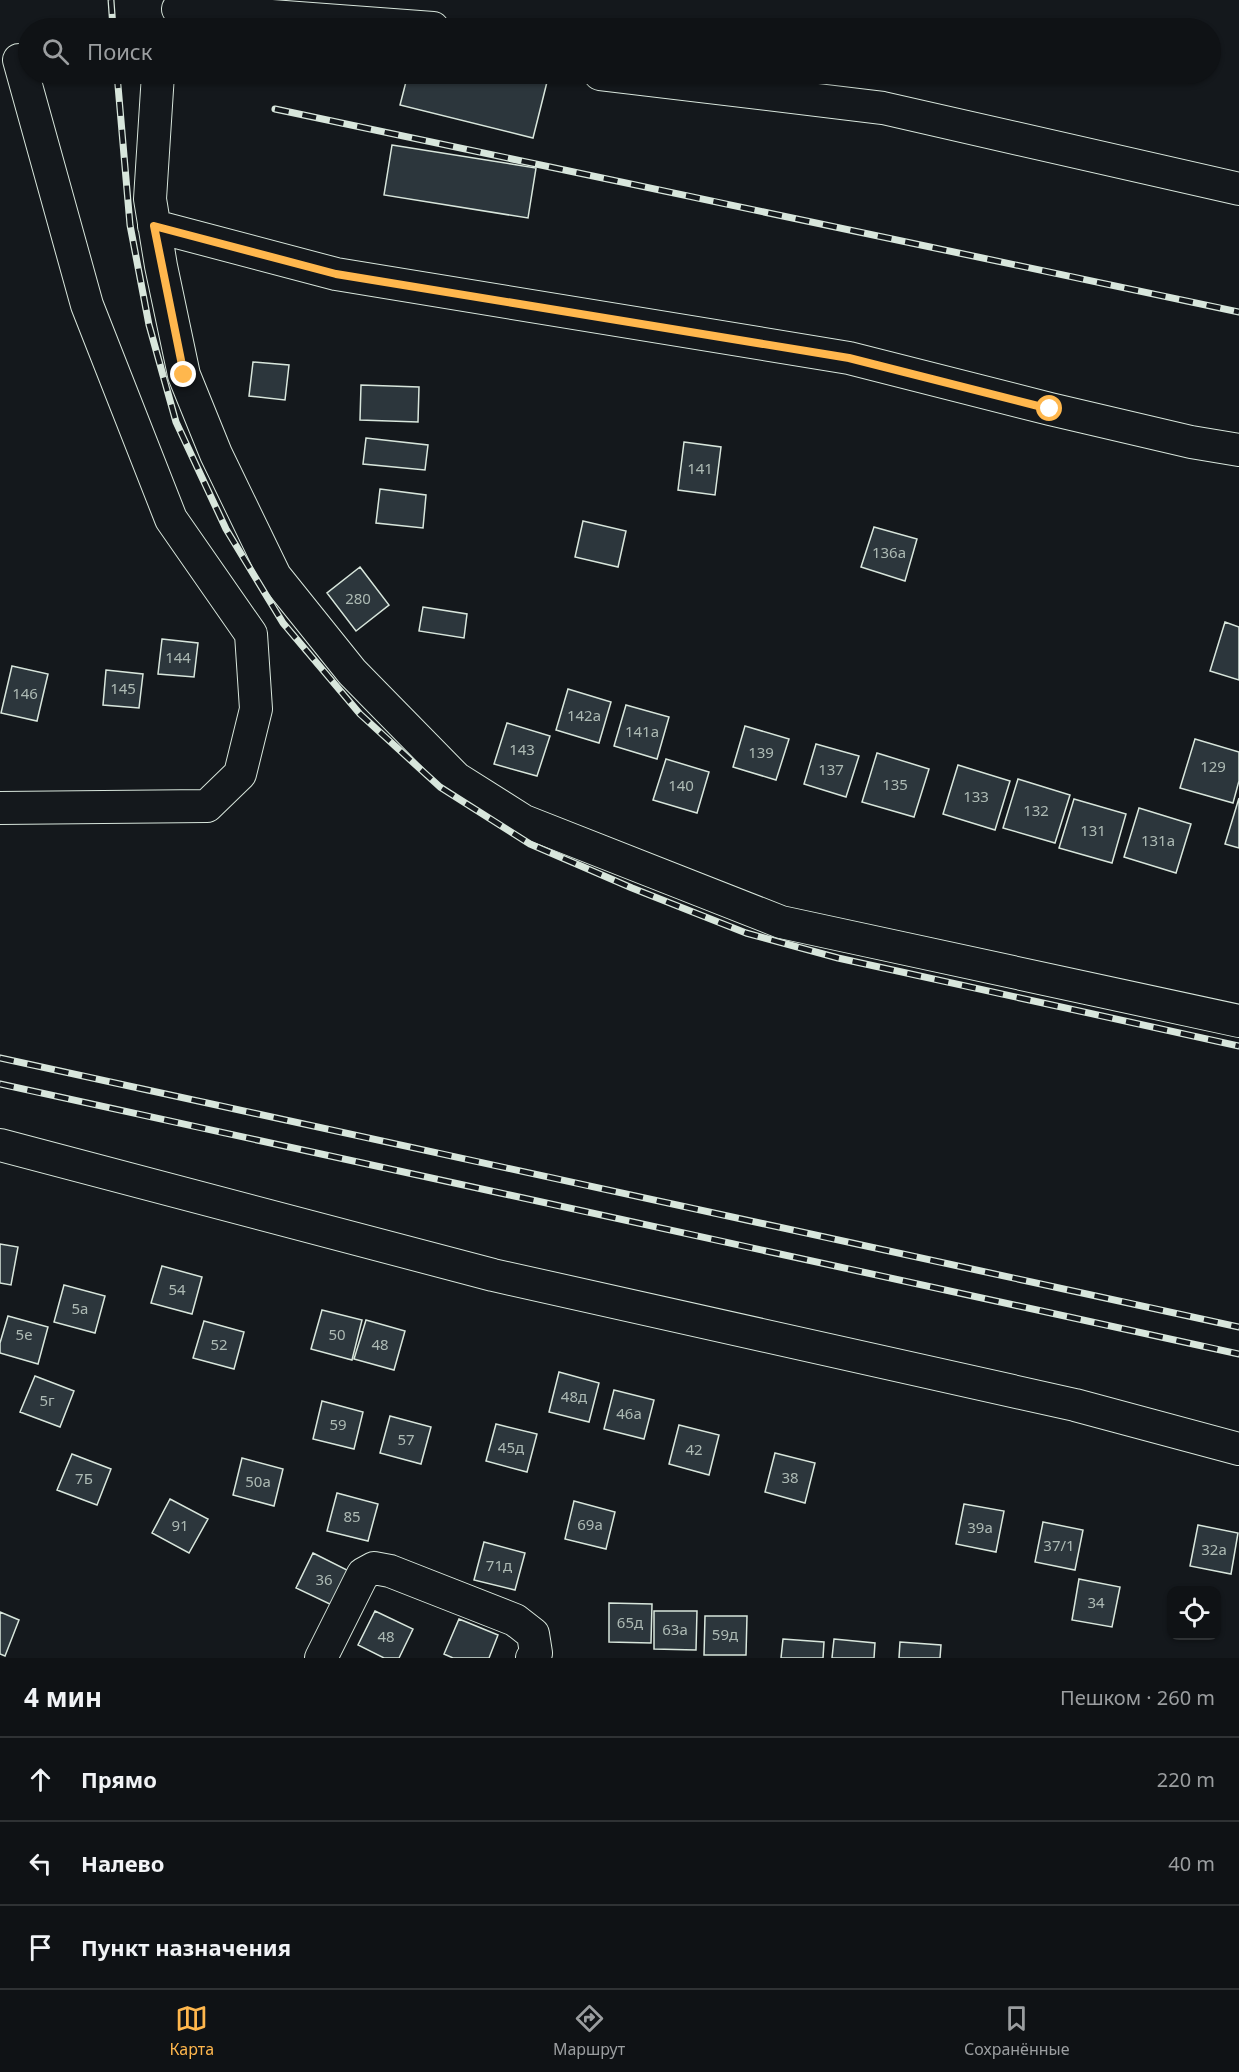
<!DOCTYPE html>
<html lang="ru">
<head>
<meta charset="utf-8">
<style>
	:root { --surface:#0f1215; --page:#181b1e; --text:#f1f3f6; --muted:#9b9ea0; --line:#2f3234; --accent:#ffb74d }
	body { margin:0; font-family:"Noto Sans",sans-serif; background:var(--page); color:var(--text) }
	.controls { position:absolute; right:18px; bottom:18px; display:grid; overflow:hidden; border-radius:12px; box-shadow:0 2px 4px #0004 }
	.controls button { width:54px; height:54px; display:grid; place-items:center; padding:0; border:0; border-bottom:2px solid var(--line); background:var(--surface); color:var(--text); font:30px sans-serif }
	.stop { position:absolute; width:18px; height:18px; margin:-14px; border:4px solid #ffb74d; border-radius:50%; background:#fff }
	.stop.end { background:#ffb74d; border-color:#fff; box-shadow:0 2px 6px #0008 }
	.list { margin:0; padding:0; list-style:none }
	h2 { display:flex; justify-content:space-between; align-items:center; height:78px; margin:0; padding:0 24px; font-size:26px }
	h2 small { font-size:20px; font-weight:400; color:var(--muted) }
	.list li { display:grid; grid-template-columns:39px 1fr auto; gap:18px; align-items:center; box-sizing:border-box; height:84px; padding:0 24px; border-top:2px solid var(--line) }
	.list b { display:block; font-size:22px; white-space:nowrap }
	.list em { font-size:20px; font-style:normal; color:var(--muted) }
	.icon { flex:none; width:33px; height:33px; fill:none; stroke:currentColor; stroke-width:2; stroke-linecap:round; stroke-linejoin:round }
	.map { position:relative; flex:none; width:1239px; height:1658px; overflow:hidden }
	.search { position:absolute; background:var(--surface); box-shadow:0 2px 4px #0004; left:18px; right:18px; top:18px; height:66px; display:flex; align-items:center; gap:15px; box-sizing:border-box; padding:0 21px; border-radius:33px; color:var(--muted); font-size:22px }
	.sheet { height:330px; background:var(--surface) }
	nav { display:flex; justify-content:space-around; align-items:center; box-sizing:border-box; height:84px; border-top:2px solid var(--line); background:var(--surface); font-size:16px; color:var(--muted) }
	nav a { display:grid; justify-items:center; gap:3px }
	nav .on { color:var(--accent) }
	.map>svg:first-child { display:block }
</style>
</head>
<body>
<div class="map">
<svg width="1239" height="1658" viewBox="0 0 1239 1658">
	<rect width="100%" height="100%" fill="#14181c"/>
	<path fill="#2c363c" stroke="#d8e6dc" stroke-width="1.5" d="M408 74H512L547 82 533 138 400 105Z
		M392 145 536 168 528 218 384 195Z
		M253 362 289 365 285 400 249 396Z
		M361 385 419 387 418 422 360 420Z
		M366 438 428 445 425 470 363 464Z
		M684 442 721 447 715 495 678 490Z
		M380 489 426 495 423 528 376 523Z
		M583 521 626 531 618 567 575 557Z
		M874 527 917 539 905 581 861 567Z
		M360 567 389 605 356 631 327 593Z
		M423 607 467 614 464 638 419 631Z
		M1225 622 1239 627V680L1210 671Z
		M162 639 198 643 194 677 158 674Z
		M12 666 48 674 37 721 1 713Z
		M106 670 143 674 139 708 103 705Z
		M568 689 611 702 599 743 556 730Z
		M626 705 669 717 657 759 614 746Z
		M507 723 550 736 537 776 494 764Z
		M745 726 789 739 776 780 733 767Z
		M1195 739 1239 752V781L1233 803 1180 788Z
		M816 744 859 756 846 797 804 784Z
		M877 753 929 769 914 817 862 802Z
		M666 759 709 772 697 813 653 800Z
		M958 765 1010 781 995 830 943 814Z
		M1018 779 1070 795 1055 843 1003 828Z
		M1239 798V848L1225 844Z
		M1074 799 1126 814 1112 863 1059 848Z
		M1139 808 1191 824 1176 873 1124 857Z
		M0 1244 18 1247 11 1285 0 1283Z
		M162 1266 202 1277 192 1314 151 1303Z
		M64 1285 105 1296 95 1333 54 1322Z
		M322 1310 362 1320 352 1360 311 1349Z
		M8 1316 48 1327 38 1364 0 1353V1343Z
		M366 1320 405 1331 394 1370 354 1359Z
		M204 1321 244 1332 234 1369 193 1358Z
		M559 1372 599 1383 589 1422 549 1412Z
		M35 1376 74 1391 60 1427 20 1412Z
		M614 1390 654 1400 644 1439 604 1429Z
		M322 1401 363 1412 354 1449 313 1439Z
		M390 1416 431 1427 421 1464 380 1453Z
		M496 1424 537 1434 527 1472 486 1461Z
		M679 1425 719 1435 709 1475 669 1464Z
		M775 1453 815 1463 805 1503 765 1492Z
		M72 1454 111 1469 97 1505 57 1490Z
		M242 1458 283 1469 274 1506 233 1495Z
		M337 1493 378 1504 368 1541 327 1531Z
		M170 1499 208 1519 189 1553 152 1533Z
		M574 1501 615 1512 606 1549 565 1539Z
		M964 1504 1004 1511 996 1552 956 1544Z
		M1043 1522 1083 1530 1075 1570 1035 1562Z
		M1198 1525 1238 1533 1231 1574 1190 1566Z
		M484 1542 525 1553 515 1590 474 1580Z
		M313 1553 351 1572 334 1606 296 1588Z
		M1079 1579 1120 1587 1112 1627 1072 1620Z
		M609 1603 652 1604 651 1643 609 1642Z
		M375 1611 413 1629 399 1658H384L358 1645Z
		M654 1611H697L696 1650 654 1649Z
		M0 1612 19 1620 5 1656 0 1654Z
		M705 1616H747L746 1655H704Z
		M459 1619 498 1635 489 1658H453L444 1654Z
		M783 1639 824 1642 823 1658H781Z
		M834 1639 875 1643 874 1658H832Z
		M900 1642 941 1645 940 1658H899Z"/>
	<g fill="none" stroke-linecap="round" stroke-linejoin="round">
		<defs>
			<path id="minor" d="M178 9 433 28
				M158 74 150 199 161 266 184 375 216 454 275 576 352 672 456 778 524 821 781 922 1239 1021
				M600 74 883 108 1239 189
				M154 226 336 274 849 358 1050 409 1191 442 1239 450
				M0 808 207 806 240 774 256 709 251 634 171 519 87 305 19 60
				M0 1145 493 1275 1075 1405 1239 1449
				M321 1658 363 1574 374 1568 390 1571 515 1620 533 1634 536 1653 532 1658"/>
		</defs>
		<use href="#minor" stroke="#d8e6dc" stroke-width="34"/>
		<use href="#minor" stroke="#14181c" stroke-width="32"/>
		<defs>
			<path id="rail" d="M111 0 113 28
				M117 74 130 225 149 325 176 422 226 529 283 623 360 714 440 787 530 844 632 888 746 933 838 958 1239 1046
				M275 109 1239 312
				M0 1058 1239 1327
				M0 1084 1239 1354"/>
		</defs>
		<use href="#rail" stroke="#d8e6dc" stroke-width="7"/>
		<use href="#rail" stroke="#14181c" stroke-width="4.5" stroke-dasharray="14" stroke-linecap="butt"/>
	</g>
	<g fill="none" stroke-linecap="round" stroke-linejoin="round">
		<path stroke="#ffb74d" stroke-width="8" d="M184 375 154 226 336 274 849 358 1050 409"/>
	</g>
	<g text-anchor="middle" stroke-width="4.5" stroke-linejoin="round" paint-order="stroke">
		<g font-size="15" fill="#adbab4">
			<text x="700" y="474">141</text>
			<text x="889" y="558">136а</text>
			<text x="358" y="604">280</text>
			<text x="178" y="663">144</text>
			<text x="123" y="694">145</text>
			<text x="25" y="699">146</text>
			<text x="584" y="721">142а</text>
			<text x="642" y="737">141а</text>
			<text x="522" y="755">143</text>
			<text x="761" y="758">139</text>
			<text x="1213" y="772">129</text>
			<text x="831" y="775">137</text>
			<text x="895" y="790">135</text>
			<text x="681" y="791">140</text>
			<text x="976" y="802">133</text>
			<text x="1036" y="816">132</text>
			<text x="1093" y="836">131</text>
			<text x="1158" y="846">131а</text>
			<text x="177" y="1295">54</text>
			<text x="80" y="1314">5а</text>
			<text x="24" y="1340">5е</text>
			<text x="337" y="1340">50</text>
			<text x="219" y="1350">52</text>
			<text x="380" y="1350">48</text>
			<text x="574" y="1402">48д</text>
			<text x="47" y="1406">5г</text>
			<text x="629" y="1419">46а</text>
			<text x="338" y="1430">59</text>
			<text x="406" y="1445">57</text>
			<text x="511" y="1453">45д</text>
			<text x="694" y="1455">42</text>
			<text x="790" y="1483">38</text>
			<text x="84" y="1484">7Б</text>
			<text x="258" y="1487">50а</text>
			<text x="352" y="1522">85</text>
			<text x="590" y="1530">69а</text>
			<text x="180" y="1531">91</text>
			<text x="980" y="1533">39а</text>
			<text x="1059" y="1551">37/1</text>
			<text x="1214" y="1555">32а</text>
			<text x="499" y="1571">71д</text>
			<text x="324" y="1585">36</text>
			<text x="1096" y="1608">34</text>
			<text x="630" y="1628">65д</text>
			<text x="675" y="1635">63а</text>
			<text x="725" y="1640">59д</text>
			<text x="386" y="1642">48</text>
		</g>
	</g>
</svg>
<div class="controls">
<button><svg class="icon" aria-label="locate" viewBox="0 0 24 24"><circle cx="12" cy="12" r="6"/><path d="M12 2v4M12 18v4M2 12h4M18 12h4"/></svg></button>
</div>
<div class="stop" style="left:1050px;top:409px"></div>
<div class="stop end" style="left:184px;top:375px"></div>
<div class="search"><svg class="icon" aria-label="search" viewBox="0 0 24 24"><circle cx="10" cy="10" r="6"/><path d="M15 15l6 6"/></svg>Поиск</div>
</div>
<section class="sheet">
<h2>4 мин<small>Пешком · 260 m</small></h2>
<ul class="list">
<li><svg class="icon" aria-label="ahead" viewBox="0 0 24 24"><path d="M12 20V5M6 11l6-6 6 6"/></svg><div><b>Прямо</b></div><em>220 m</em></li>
<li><svg class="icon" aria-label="left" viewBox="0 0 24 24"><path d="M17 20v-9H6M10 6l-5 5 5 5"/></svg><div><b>Налево</b></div><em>40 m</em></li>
<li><svg class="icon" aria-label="arrive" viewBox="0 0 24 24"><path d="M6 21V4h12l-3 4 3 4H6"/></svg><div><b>Пункт назначения</b></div></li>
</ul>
</section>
<nav>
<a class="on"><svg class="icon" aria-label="map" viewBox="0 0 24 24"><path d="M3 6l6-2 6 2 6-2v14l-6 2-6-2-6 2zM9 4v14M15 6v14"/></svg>Карта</a>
<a><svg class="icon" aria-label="directions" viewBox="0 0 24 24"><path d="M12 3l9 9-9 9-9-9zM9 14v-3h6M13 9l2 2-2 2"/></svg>Маршрут</a>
<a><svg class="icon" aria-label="saved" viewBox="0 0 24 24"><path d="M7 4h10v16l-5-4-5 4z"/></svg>Сохранённые</a>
</nav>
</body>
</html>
